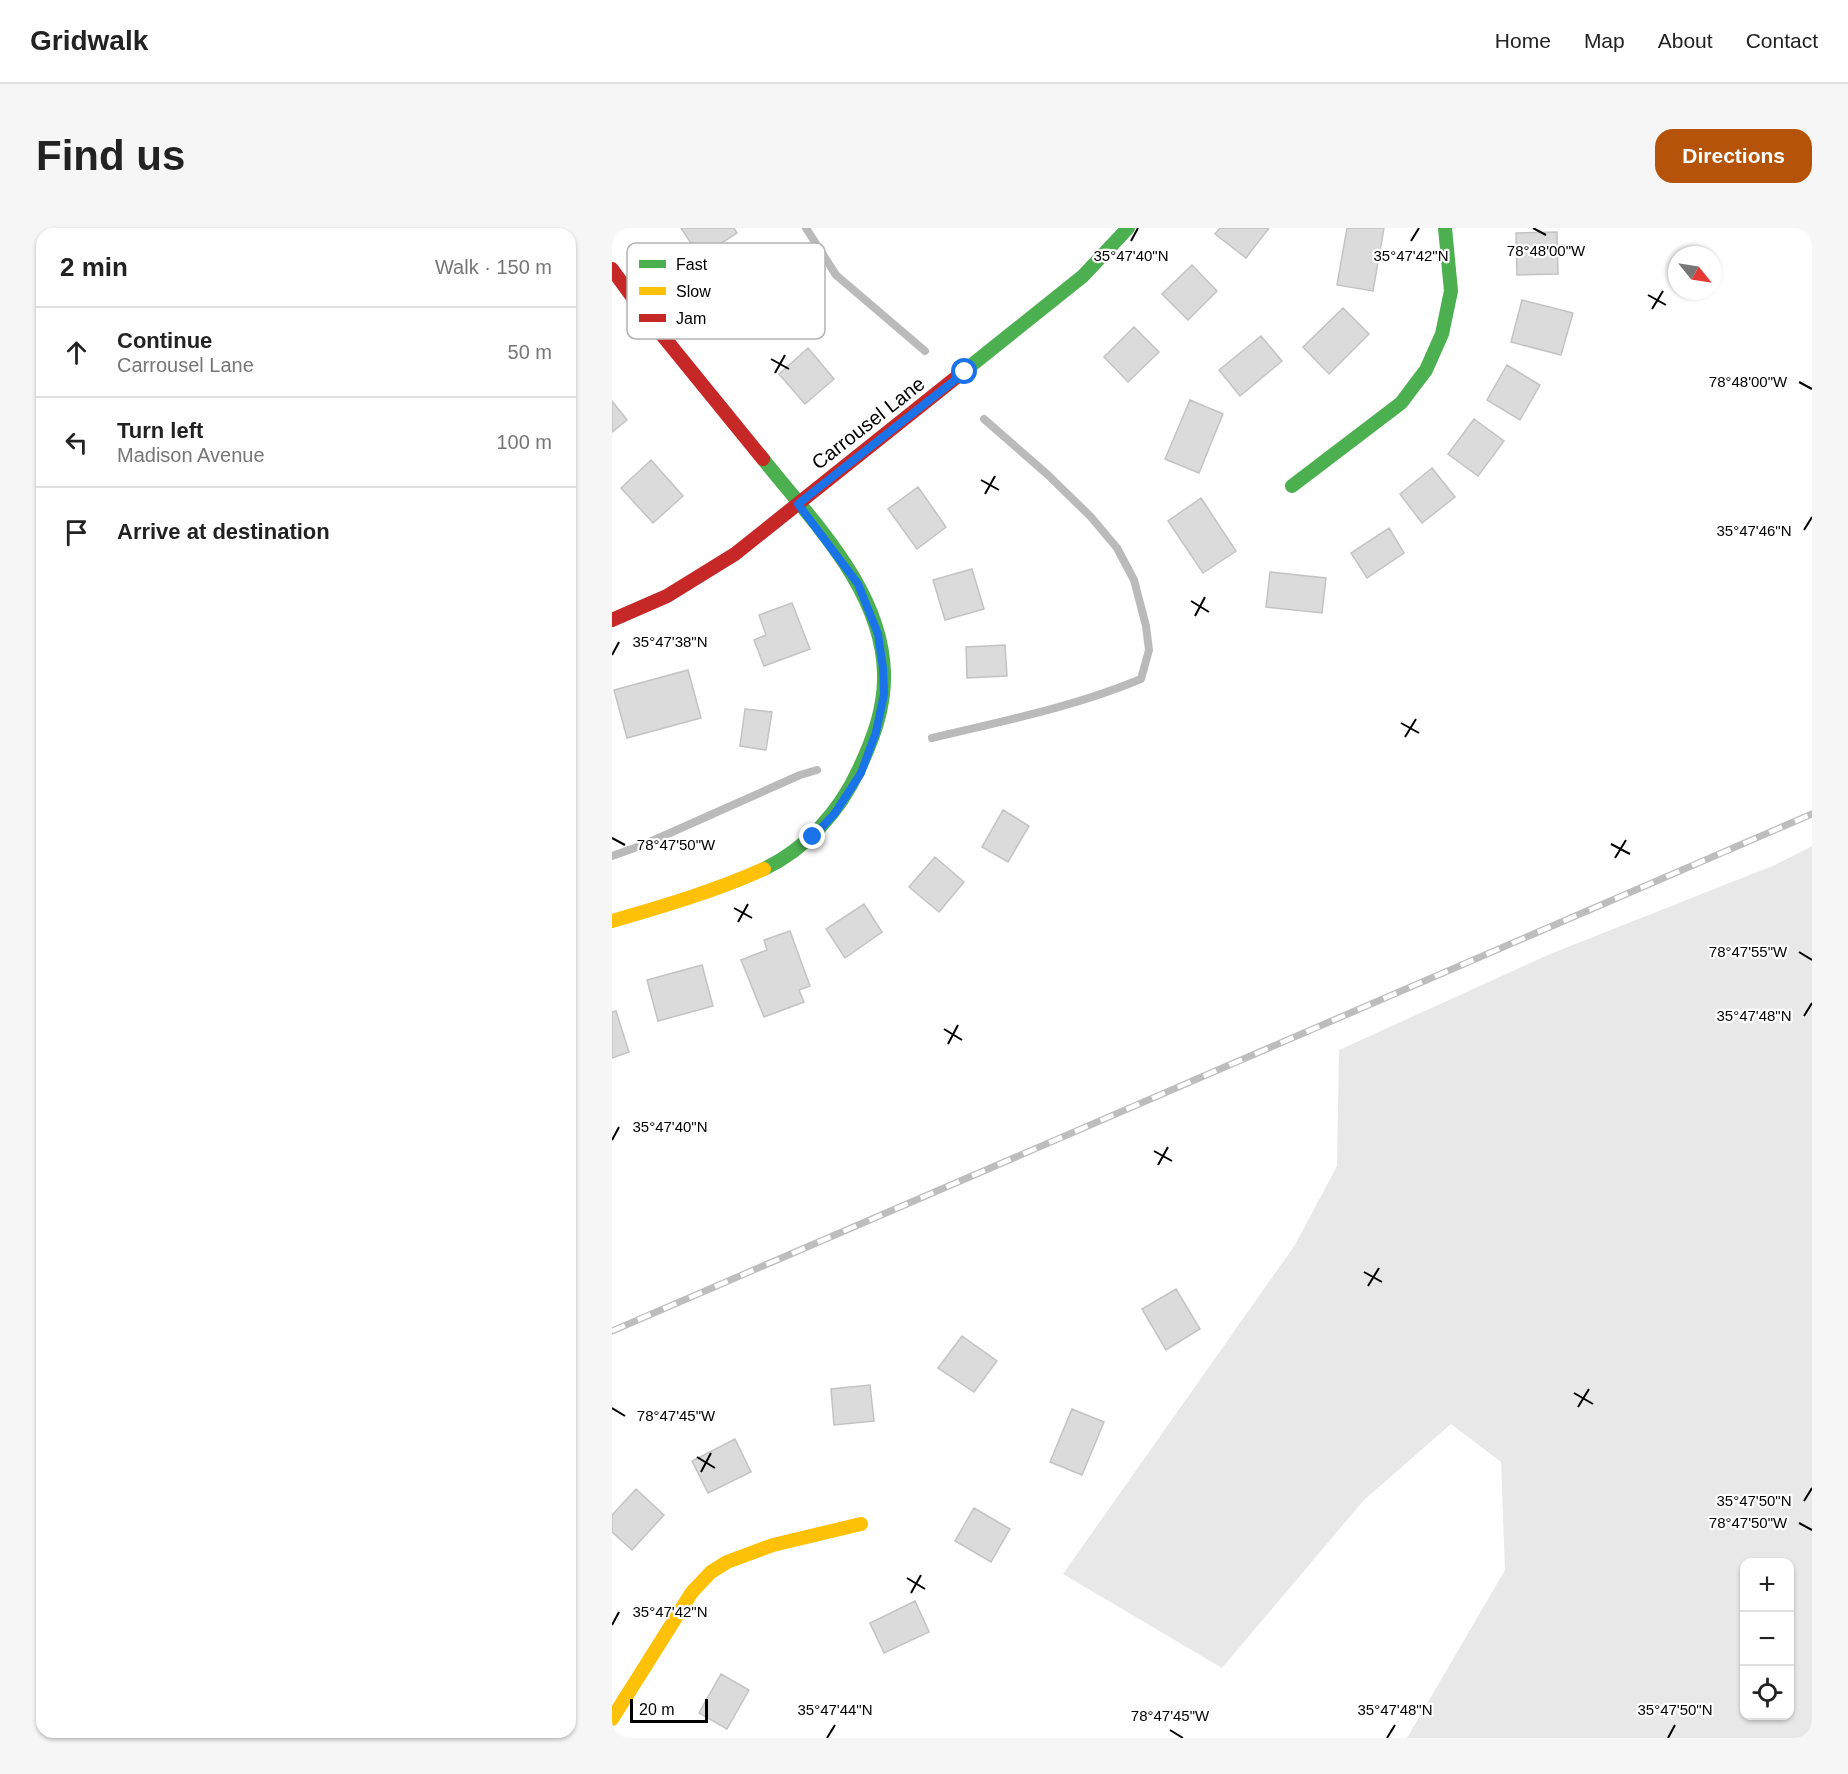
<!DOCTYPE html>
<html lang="en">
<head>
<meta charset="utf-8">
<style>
	:root { --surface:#fff; --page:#f6f6f6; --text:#222; --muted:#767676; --line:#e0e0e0; --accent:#b45309 }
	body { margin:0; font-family:Arial,sans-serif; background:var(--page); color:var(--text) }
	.controls { position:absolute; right:18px; bottom:18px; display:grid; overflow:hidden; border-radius:12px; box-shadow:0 2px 4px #0004 }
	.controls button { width:54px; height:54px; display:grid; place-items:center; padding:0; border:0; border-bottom:2px solid var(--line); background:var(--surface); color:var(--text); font:30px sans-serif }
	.compass { position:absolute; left:1056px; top:18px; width:54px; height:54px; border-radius:50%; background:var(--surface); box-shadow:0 2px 4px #0004; rotate:120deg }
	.scale { position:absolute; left:18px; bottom:15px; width:78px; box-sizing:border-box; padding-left:6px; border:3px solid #000; border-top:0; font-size:16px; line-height:21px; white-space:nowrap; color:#000; -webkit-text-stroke:4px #fff; paint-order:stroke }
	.stop { position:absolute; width:18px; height:18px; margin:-14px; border:4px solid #1a73e8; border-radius:50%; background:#fff }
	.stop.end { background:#1a73e8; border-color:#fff; box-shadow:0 2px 6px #0008 }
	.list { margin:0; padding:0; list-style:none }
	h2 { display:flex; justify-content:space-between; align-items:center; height:78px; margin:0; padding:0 24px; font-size:26px }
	h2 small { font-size:20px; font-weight:400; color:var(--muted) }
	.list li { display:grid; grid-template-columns:39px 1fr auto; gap:18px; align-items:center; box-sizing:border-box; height:90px; padding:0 24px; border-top:2px solid var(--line) }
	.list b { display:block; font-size:22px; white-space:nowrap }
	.list p { margin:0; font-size:20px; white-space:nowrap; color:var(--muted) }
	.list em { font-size:20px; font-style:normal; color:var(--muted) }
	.icon { flex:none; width:33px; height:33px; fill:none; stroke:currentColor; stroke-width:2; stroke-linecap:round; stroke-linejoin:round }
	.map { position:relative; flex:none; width:1200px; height:1510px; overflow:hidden; border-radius:18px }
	header { display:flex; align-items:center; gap:36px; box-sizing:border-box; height:84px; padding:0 30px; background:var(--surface); border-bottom:2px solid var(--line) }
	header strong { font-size:28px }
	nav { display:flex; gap:33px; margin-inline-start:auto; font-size:21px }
	.intro { display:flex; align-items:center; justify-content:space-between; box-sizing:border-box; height:144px; padding:0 36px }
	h1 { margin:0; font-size:42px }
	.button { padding:15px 27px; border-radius:18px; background:var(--accent); color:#fff; font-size:21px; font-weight:700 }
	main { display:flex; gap:36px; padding:0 36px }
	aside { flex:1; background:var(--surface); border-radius:18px; box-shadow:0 2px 4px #0004 }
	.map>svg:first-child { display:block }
</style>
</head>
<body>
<header>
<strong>Gridwalk</strong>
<nav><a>Home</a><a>Map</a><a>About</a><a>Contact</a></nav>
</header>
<div class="intro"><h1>Find us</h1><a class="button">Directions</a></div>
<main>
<aside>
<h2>2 min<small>Walk · 150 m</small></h2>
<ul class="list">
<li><svg class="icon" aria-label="ahead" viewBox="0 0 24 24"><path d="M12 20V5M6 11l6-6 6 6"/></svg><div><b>Continue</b><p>Carrousel Lane</p></div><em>50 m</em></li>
<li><svg class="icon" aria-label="left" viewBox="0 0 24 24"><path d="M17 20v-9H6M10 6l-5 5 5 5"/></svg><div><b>Turn left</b><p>Madison Avenue</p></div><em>100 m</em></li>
<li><svg class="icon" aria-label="arrive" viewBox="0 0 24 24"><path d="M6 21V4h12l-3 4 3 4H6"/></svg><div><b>Arrive at destination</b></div></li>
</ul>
</aside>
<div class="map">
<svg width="1200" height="1510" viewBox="0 0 1200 1510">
	<rect width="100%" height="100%" fill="#fff"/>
	<path fill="#e8e8e8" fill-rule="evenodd" d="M1200 618V1510H795L893 1342 889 1234 839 1196 752 1272 610 1440 451 1346 683 1017 725 938 727 822 938 726 1163 637ZM1132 1334H1178V1488H1132Z"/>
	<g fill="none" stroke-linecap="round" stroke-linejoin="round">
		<path stroke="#bababa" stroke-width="8" d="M194 0 224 47 313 123
			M320 510C391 493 462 479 529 451L537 422 534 398 522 352 505 320 479 289 436 247 372 191
			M0 628 31 617 188 547 205 542"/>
	</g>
	<path fill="#dbdbdb" stroke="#c3c3c3" stroke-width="1.5" d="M69 0H122L125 5 88 29Z
		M608 0H657L634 30 603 6Z
		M735 0H772L761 63 725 57Z
		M945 4 946 46 905 47 904 5Z
		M580 37 605 63 576 92 550 66Z
		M910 72 961 85 949 127 899 114Z
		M731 80 757 106 717 146 691 119Z
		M522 99 547 124 516 154 492 129Z
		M649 108 670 133 628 168 607 142Z
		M196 120 222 151 193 176 167 146Z
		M895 137 928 157 908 192 875 172Z
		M578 172 611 186 587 245 553 231Z
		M0 173 15 192 0 204Z
		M862 191 892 213 866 248 836 226Z
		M39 232 71 268 41 295 9 260Z
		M820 240 843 269 810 295 788 266Z
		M306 259 334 299 305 321 276 281Z
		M589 270 624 323 591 345 556 293Z
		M777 300 792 325 755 350 739 325Z
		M360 341 372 381 333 392 321 352Z
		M658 344 714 350 710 385 654 379Z
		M180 375 198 421 152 438 142 412 154 407 147 387Z
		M393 417 395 448 355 450 354 419Z
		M76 442 89 490 15 510 2 462Z
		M133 481 160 484 154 522 128 518Z
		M391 582 417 598 396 634 370 619Z
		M323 629 352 654 327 684 297 659Z
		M252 676 270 704 233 730 214 701Z
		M178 703 198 758 187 762 192 774 152 789 129 732 155 722 152 712Z
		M90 737 101 778 46 793 35 752Z
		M4 783 17 824 0 830V784Z
		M564 1061 588 1101 554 1122 530 1081Z
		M350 1108 385 1133 362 1164 326 1140Z
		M258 1157 262 1193 222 1197 219 1161Z
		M460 1181 492 1194 470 1247 438 1234Z
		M123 1211 139 1244 96 1265 80 1233Z
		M24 1261 52 1287 20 1322 0 1304V1287Z
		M362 1280 398 1301 379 1334 343 1313Z
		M303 1373 317 1404 272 1425 258 1395Z
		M109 1446 137 1462 115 1501 87 1485Z"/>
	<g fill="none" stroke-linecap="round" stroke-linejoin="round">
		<path stroke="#4caf50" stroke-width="14" d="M351 144 471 48 516 0
			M151 231C200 293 270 361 272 445 273 480 261 511 247 541 228 583 194 621 152 641
			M680 258 789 175 814 142 830 106 839 63 833 0"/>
		<path stroke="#ffc107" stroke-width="14" d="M0 693C52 678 103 663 152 641
			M0 1491 80 1364 99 1344 115 1334 161 1317 249 1296"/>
		<path stroke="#c62828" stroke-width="14" d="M0 41 29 81 151 231
			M0 392 55 368 123 326 351 144"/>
		<defs>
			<path id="rail" d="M0 1103 1200 586"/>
		</defs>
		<use href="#rail" stroke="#bdbdbd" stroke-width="7"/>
		<use href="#rail" stroke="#fff" stroke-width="4.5" stroke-dasharray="14" stroke-linecap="butt"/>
	</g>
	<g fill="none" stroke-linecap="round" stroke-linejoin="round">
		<path stroke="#1a73e8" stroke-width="8" d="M201 609 223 585 249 545 264 504 272 466 271 440 266 406 246 356 186 276 353 144"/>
	</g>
	<path fill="none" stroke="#000" stroke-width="2" d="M921 0 934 7M519 13 526 0M799 13 807 0M1036 67 1054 77M1040 81 1051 63M159 131 177 141M163 145 173 127M1187 154 1200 161M369 252 387 262M373 266 383 248M1192 302 1200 289M579 373 597 384M583 388 593 369M0 427 7 414M789 495 807 505M793 509 804 491M0 610 13 617M999 616 1018 626M1003 630 1014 612M122 680 140 690M126 694 136 676M1187 724 1200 732M1192 788 1200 775M332 801 350 812M336 816 346 797M0 912 7 899M542 923 560 933M546 937 556 919M752 1044 770 1054M756 1058 767 1040M962 1165 981 1176M966 1179 977 1161M0 1180 13 1188M85 1229 103 1240M89 1244 99 1225M1192 1273 1200 1260M1187 1295 1200 1302M295 1350 313 1361M299 1365 309 1347M0 1397 7 1384M558 1502 571 1510M215 1510 223 1497M775 1510 783 1497M1056 1510 1063 1497"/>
	<g text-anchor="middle" stroke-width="4.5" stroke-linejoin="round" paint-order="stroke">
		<g font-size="20" fill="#000" stroke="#fff">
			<text transform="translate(256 195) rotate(-38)" y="7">Carrousel Lane</text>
		</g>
	</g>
	<rect x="15" y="15" width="198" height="96" rx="9" fill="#fff" stroke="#b2b2b2" stroke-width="1.5"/>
	<rect x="27" y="32" width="27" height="8" fill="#4caf50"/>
	<rect x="27" y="59" width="27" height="8" fill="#ffc107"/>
	<rect x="27" y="86" width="27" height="8" fill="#c62828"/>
	<g font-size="16" fill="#000">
		<text x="64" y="42">Fast</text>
		<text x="64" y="69">Slow</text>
		<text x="64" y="96">Jam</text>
	</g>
	<g font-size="15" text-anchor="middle" fill="#000" stroke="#fff" stroke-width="4.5" stroke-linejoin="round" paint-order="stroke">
		<text x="934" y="28">78°48'00"W</text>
		<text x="519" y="33">35°47'40"N</text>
		<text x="799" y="33">35°47'42"N</text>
		<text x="1136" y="159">78°48'00"W</text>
		<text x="1142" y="308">35°47'46"N</text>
		<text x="58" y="419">35°47'38"N</text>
		<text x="64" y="622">78°47'50"W</text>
		<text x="1136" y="729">78°47'55"W</text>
		<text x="1142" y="793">35°47'48"N</text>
		<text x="58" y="904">35°47'40"N</text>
		<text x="64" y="1193">78°47'45"W</text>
		<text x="1142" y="1278">35°47'50"N</text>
		<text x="1136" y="1300">78°47'50"W</text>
		<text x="58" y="1389">35°47'42"N</text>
		<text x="223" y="1487">35°47'44"N</text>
		<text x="783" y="1487">35°47'48"N</text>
		<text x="1063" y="1487">35°47'50"N</text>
		<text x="558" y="1493">78°47'45"W</text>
	</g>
</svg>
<div class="controls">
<button>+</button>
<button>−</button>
<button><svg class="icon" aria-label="locate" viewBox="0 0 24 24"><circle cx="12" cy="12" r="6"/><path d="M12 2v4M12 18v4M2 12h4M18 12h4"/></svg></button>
</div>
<svg class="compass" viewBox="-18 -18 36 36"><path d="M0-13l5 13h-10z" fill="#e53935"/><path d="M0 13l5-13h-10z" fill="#767676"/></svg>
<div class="scale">20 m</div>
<div class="stop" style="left:353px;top:144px"></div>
<div class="stop end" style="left:201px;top:609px"></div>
</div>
</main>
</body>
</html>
